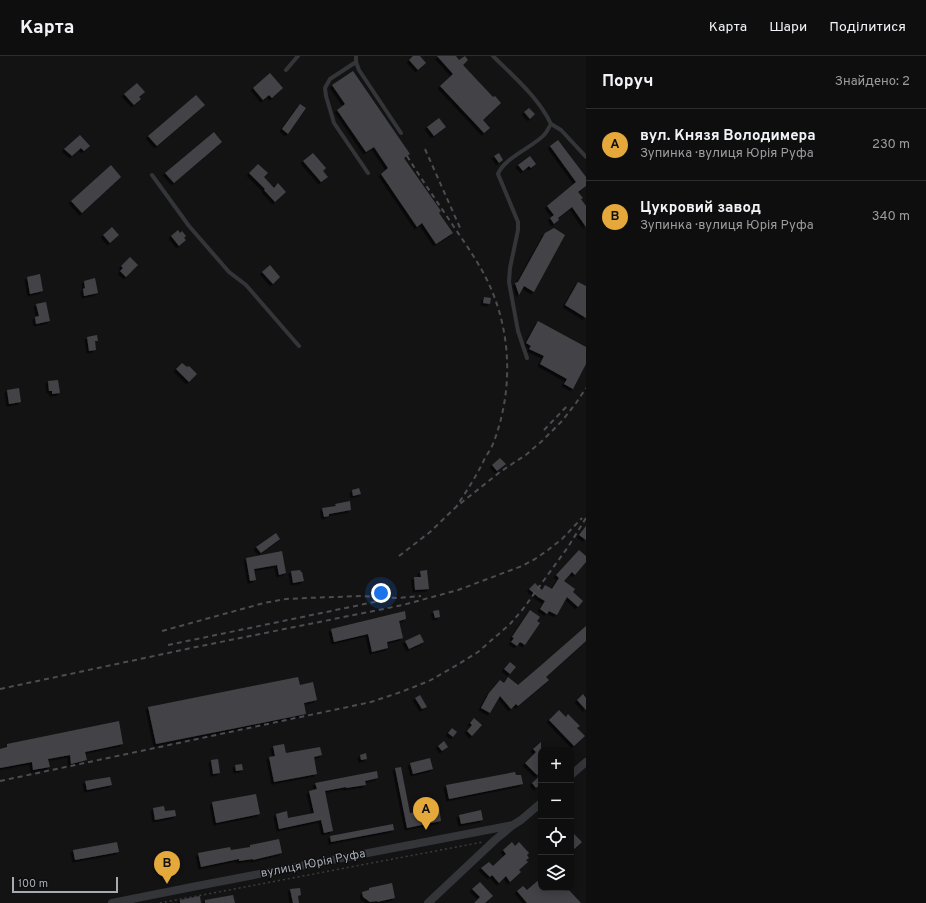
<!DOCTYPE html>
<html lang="uk">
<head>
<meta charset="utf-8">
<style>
	:root { --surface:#0e0e0f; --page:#171718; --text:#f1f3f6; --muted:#9b9c9e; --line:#2e2e2f; --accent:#e4a83b }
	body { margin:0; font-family:Overpass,sans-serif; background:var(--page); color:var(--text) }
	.controls { position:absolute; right:12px; bottom:12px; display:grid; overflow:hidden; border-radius:8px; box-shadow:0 2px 10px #0003 }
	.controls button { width:36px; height:36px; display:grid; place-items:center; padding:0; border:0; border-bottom:1px solid var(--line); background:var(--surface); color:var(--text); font:20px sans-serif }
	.scale { position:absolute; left:12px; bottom:10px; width:106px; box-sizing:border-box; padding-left:4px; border:2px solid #a5aab4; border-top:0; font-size:11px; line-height:14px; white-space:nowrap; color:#a5aab4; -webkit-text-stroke:3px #0e0e0f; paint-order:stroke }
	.you { position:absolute; left:381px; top:537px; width:14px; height:14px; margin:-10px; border:3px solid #fff; border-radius:50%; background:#1a73e8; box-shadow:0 0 0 6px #1a73e833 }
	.badge { display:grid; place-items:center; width:26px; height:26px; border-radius:50%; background:var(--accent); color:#111; font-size:13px; font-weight:700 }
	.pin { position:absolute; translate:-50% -33px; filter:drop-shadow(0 1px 2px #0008) }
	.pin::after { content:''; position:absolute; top:21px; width:14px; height:12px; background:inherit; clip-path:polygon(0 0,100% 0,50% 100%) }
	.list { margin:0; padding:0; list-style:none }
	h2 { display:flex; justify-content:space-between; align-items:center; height:52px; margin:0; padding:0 16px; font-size:17px }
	h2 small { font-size:13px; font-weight:400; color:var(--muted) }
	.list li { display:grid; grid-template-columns:26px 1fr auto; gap:12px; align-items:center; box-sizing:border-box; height:72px; padding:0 16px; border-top:1px solid var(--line) }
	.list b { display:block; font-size:15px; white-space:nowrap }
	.list p { margin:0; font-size:13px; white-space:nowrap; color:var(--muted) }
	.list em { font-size:13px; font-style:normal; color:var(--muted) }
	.icon { flex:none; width:22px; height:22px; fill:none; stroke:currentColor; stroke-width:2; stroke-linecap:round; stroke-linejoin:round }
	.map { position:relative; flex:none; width:586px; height:847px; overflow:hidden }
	header { display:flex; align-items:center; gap:24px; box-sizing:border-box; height:56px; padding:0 20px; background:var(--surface); border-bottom:1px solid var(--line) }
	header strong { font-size:19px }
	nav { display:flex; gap:22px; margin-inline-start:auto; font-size:14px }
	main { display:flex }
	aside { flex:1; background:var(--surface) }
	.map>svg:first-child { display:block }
</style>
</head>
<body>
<header>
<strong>Карта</strong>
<nav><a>Карта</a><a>Шари</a><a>Поділитися</a></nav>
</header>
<main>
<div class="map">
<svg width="586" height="847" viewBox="0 0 586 847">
	<defs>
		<filter id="shadow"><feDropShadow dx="-2.5" dy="2.5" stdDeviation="0" flood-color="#0009"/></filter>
	</defs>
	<rect width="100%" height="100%" fill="#131314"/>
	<path fill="#424347" filter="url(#shadow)" d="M413 0H420L426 7 418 14 409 4Z
		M437 0H456L459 4 465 0 468 4 463 9 493 41 495 40 501 47 483 64 490 72 484 77 440 30 453 18Z
		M353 15 410 98 404 102 441 155 439 157 453 177 436 188 422 167 417 171 381 118 388 112 374 91 366 96 337 54 345 48 332 29Z
		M270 17 283 32 272 42 269 39 263 44 253 32Z
		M137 27 145 36 139 41 141 43 134 49 124 38Z
		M196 39 205 49 157 90 148 80Z
		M300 48 306 52 288 78 282 73Z
		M529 52 535 58 530 63 524 56Z
		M439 62 446 71 434 80 427 71Z
		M214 76 222 86 174 127 165 117Z
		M80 79 90 90 84 95 81 92 72 100 64 93Z
		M558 84 586 121V130L578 136 583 142 581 143 586 150V171L572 151 558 162 559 164 554 168 550 162 554 159 547 150 576 126 550 90Z
		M313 97 326 112 323 115 328 121 321 126 303 105Z
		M499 97 503 104 499 107 494 100Z
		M530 100 536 108 531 112 529 110 523 115 518 109Z
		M258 108 268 117 264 121 274 132 278 127 286 136 275 146 264 134 265 133 249 117Z
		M111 109 121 121 82 157 71 145Z
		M112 171 119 179 110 187 103 179Z
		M554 172 565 179 534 236 524 230 519 239 515 227 518 226 545 177Z
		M178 174 180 177 182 175 186 180 184 182 186 184 179 190 171 180Z
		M130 201 138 209 126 221 120 215 123 212 121 210Z
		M270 209 280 221 273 228 262 216Z
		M40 218 43 235 30 238 27 221Z
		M95 222 98 237 84 240 83 233 85 232 84 225Z
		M578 226 586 230V262L565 249Z
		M484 241 491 242 490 248 483 247Z
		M46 246 50 265 36 268 35 261 39 260 36 248Z
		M538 265 586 291V308L573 333 564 328 567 323 540 308 544 300 529 293 531 290 526 287Z
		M97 279 98 285H95L96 294 89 295 87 281Z
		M182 307 187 311 189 310 197 318 189 326 176 313Z
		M58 324 60 337 52 338V335H49L48 325Z
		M19 332 21 346 9 348 7 334Z
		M500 402 506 408 497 415 492 409Z
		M359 432 361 438 353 440 352 434Z
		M350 445 351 454 329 458V460L324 461 322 452 336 450 335 448Z
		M586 470V484L579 479Z
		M276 477 280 483 261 497 256 491Z
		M579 494 586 500V506L575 519 572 516 564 525 575 533 573 536 583 545 578 551 567 541 557 559 549 555 547 558 540 553 545 545 538 541 529 533 535 527 542 534 545 529 552 533 559 522 556 519Z
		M282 495 286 517 279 519 277 509 254 513 256 524 250 525 246 502Z
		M300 514 301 516H302L304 525 293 527 291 515Z
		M427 514 429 533 415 534 414 521H421L420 515Z
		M439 554 440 561 435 562 433 555Z
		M530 554 540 561 537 565 540 567 525 589 520 586 517 590 511 586 514 582 512 581Z
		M405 555 406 563 399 565 403 582 387 586 388 592 372 596 368 578 334 586 331 573Z
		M586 570V585L546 621 549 624 518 650 516 648 511 653 500 640 490 657 481 652 489 637 500 624 504 627 508 621 518 629 538 612Z
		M420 578 424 586 409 593 405 585Z
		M510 606 516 611 510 618 504 613Z
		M298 621 300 629 313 626 317 644 304 647 306 658 156 688 148 651Z
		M583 638 586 642V654L577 644Z
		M420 639 427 651 422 653 415 642Z
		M559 654 566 661 568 658 580 670 577 672 585 680 574 690 549 664Z
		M474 662 482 669 472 680 467 675 472 669 470 667Z
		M119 665 123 688 85 696 87 704 71 708 70 699 48 703 50 711 33 714 32 706 0 712V693L7 691V688Z
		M452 672 457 676 453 681 448 677Z
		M444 685 448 691 442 695 438 690Z
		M541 686V715L537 719 525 707 536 696 533 693Z
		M284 688 286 697 320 691 322 699 314 701 317 718 274 726 269 701 275 700 273 690Z
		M366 697 367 703 361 704 360 699Z
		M430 702 433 713 413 718 410 707Z
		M218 703 220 717 213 718 211 704Z
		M242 708 243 714 236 715 235 709Z
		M401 711 410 757 439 751 441 765 407 772 395 712Z
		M377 715 378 722 365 725 366 729 346 732V731L325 735 333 775 324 777 321 764 279 773 276 758 287 755 288 762 314 757 309 735 317 733 315 727Z
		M515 716 516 719H521L523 728 449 743 446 729Z
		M541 719V728L536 732 532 727Z
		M110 721 112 729 87 734 85 725Z
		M256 738 260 758 216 767 212 746Z
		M164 750 165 755 175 754 176 760 155 764 153 752Z
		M481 754 483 764 461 768 459 759Z
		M393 768 394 774 331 786 330 780Z
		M571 775 582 786 571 796Z
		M279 783 282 797 253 804V803L239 805V803L201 811 198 797 230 791 231 794 250 791V789Z
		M117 786 119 796 75 804 73 794Z
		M512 786 515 790 519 786 529 797 527 799 529 802 526 804 528 806 519 814 521 816 510 826 506 820 499 827 492 819 490 821 481 812 489 806 493 810 506 798 503 794Z
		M541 822V832H567L581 847H527L517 835 523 830 527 834Z
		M480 826 493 840 485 847H474L480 841 472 833Z
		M392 827 395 842 377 846V845L370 846 363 841 362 836 369 834V832Z
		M300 832 301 839 298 840 299 847H293L290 833Z
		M233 839 235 847H205V844Z
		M200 840 201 847H180V844Z"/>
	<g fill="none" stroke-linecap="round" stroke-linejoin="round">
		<path stroke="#3a3c40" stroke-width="1.5" stroke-dasharray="2 3" stroke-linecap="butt" d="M160 847 483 786"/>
		<path stroke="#343539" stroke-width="4" d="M356 0V6L359 14 401 77
			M493 0C514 21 538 41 551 68 549 71 547 76 544 79 533 91 504 102 498 118L518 166V174L510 212 509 226 518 275 527 302
			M356 6 330 23 325 32 326 40 334 67 368 117
			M286 14 298 0
			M551 68 561 74 586 101
			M152 119 189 170 229 216 246 229 299 290"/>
		<path stroke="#343539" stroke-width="8" d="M571 719 586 706
			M112 847 192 831 513 769
			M428 847 495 784 513 769 521 764 541 747"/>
		<path stroke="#4b4d52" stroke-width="2" stroke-dasharray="5 4" stroke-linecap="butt" d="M425 93 461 174
			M407 100C422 124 438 147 454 171 465 187 476 203 485 220 512 272 514 334 493 388 490 394 487 399 484 404 476 421 466 436 456 451
			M544 374 569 348
			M399 500 430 476 456 451 500 416 527 398 543 384 562 365 576 347 586 332
			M162 575 264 547 286 543 307 542 362 540 397 542 421 540
			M168 589 379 545
			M0 633 196 591 403 549 458 534 522 510 535 503 548 494 562 483 582 462
			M0 725 371 646 401 636 429 625 457 609 478 596 510 568 523 553 568 491 586 462"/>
	</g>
	<g text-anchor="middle" stroke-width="3" stroke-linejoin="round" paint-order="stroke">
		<g font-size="12" fill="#a5aab4" stroke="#0e0e0f">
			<text transform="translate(313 807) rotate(-11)" y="4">вулиця Юрія Руфа</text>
		</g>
	</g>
</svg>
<div class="controls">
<button>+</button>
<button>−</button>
<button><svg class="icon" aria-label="locate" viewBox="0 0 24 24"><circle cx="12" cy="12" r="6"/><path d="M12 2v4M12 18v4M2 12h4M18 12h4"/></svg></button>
<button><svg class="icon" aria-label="layers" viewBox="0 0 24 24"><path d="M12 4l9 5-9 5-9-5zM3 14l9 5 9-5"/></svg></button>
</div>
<div class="scale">100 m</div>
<div class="you"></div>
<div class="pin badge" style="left:426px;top:774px">A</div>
<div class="pin badge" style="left:167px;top:828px">B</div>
</div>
<aside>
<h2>Поруч<small>Знайдено: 2</small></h2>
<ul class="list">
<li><span class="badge">A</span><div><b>вул. Князя Володимера</b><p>Зупинка · вулиця Юрія Руфа</p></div><em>230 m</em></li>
<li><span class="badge">B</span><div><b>Цукровий завод</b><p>Зупинка · вулиця Юрія Руфа</p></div><em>340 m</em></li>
</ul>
</aside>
</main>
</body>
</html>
